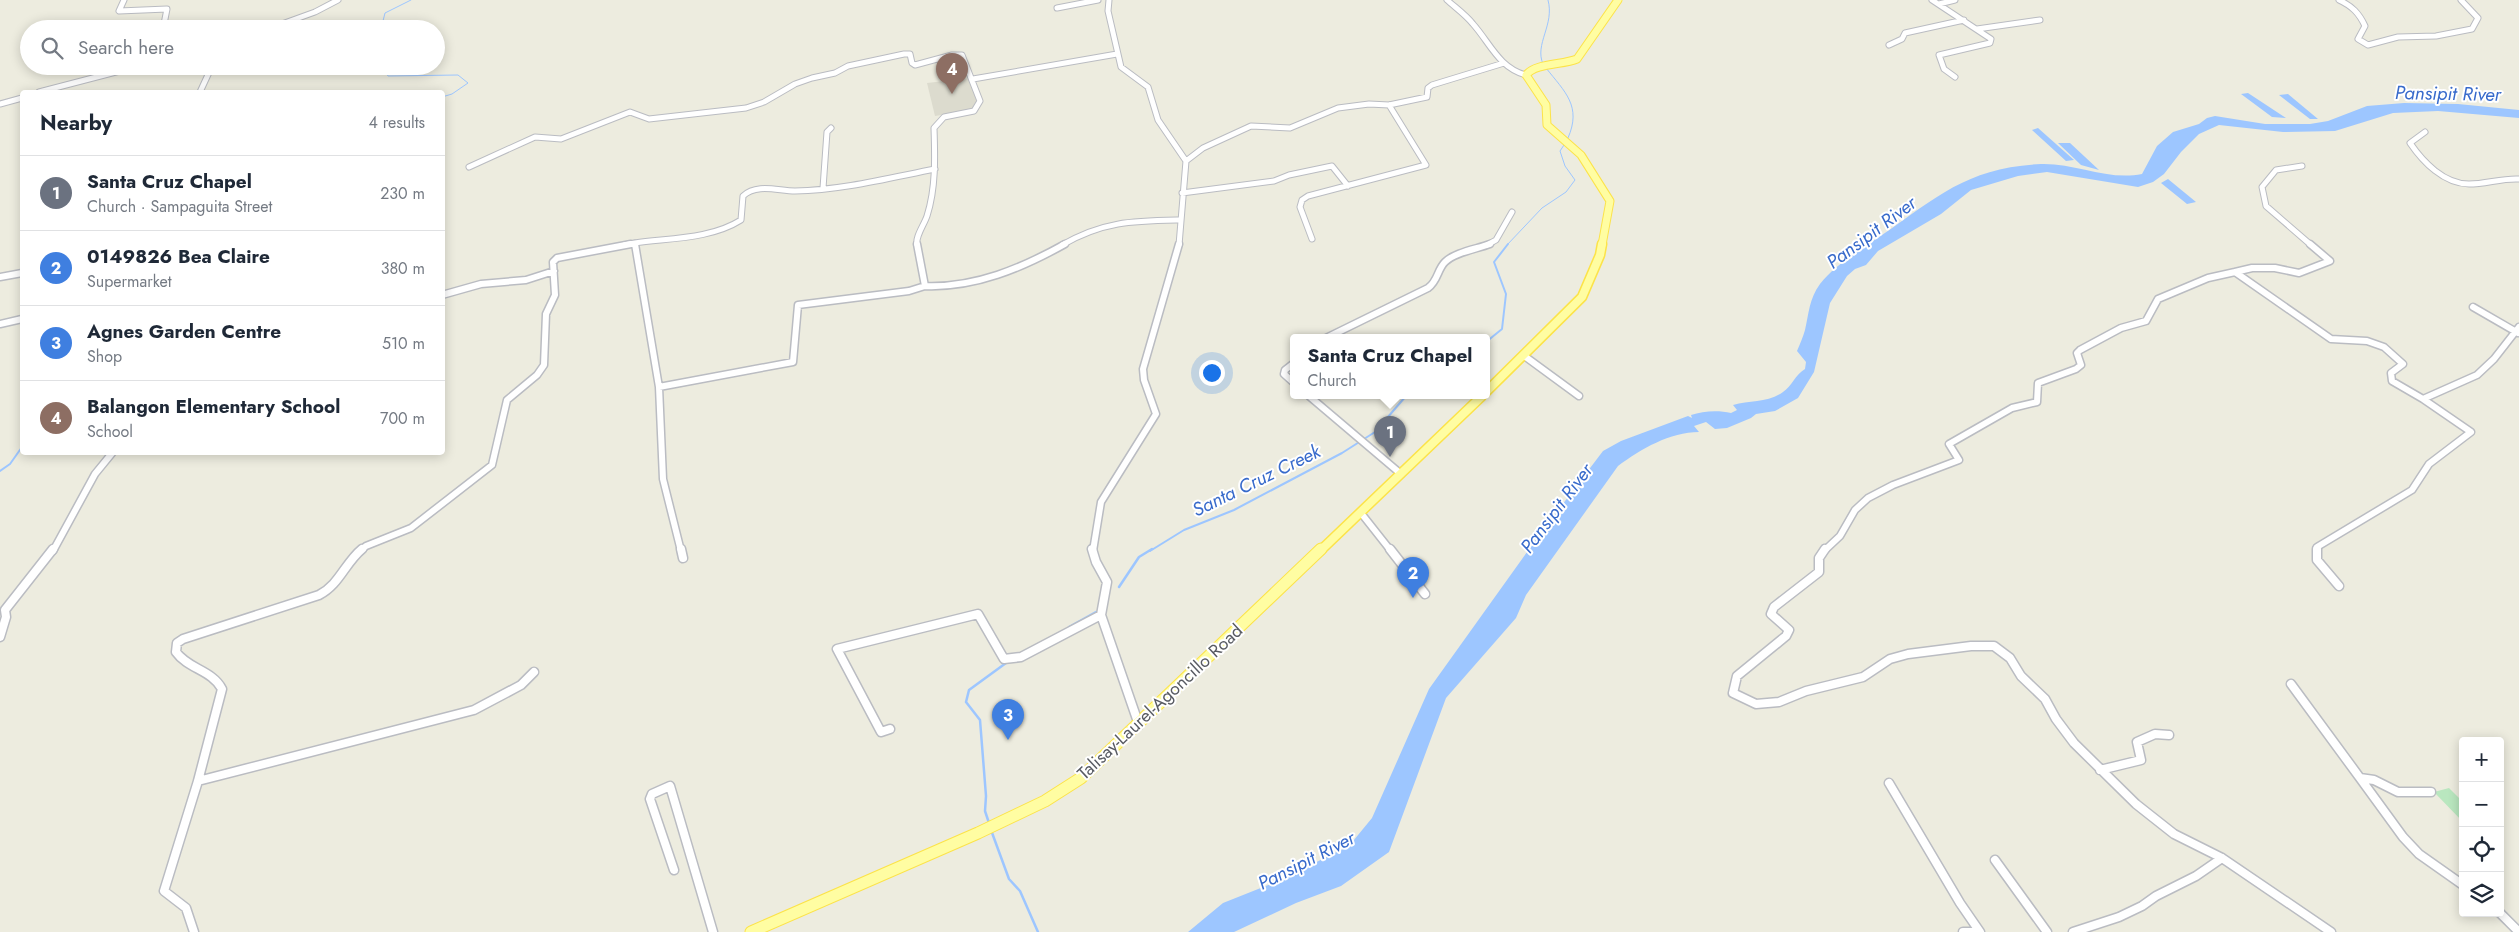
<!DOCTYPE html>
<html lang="en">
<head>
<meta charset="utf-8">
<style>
	:root { --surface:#fff; --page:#f6f6f7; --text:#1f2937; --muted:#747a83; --line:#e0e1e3; --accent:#f64b1c }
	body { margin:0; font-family:Jost,sans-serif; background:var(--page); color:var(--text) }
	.controls { position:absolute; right:15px; bottom:15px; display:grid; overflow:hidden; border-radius:5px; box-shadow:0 2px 12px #0003 }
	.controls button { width:45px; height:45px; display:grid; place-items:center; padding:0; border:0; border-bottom:1px solid var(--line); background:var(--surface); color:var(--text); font:25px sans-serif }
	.you { position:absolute; left:1211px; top:372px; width:18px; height:18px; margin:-12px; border:4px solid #fff; border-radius:50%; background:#1a73e8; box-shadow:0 0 0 8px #1a73e833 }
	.badge { display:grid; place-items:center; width:32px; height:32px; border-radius:50%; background:var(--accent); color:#fff; font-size:16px; font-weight:700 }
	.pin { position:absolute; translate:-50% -41px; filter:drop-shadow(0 1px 2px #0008) }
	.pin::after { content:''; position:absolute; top:26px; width:18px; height:15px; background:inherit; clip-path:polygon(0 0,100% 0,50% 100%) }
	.popup { position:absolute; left:1290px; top:334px; width:200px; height:65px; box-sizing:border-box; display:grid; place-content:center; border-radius:5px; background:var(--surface); filter:drop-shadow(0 1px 4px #0005); font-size:16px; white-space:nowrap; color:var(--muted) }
	.popup b { font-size:19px; color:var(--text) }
	.popup::after { content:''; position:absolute; left:50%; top:100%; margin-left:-10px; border:10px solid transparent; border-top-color:var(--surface) }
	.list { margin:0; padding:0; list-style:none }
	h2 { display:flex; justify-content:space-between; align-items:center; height:65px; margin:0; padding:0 20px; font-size:21px }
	h2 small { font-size:16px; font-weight:400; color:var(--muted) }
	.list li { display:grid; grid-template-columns:32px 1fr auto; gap:15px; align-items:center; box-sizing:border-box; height:75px; padding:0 20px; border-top:1px solid var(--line) }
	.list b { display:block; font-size:19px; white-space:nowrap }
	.list p { margin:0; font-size:16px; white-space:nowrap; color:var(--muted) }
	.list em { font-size:16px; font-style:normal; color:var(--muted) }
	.icon { flex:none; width:28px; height:28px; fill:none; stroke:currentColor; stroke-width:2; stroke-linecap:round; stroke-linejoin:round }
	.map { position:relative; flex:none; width:2519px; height:932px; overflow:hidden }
	.search { position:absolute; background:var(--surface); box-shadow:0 2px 12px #0003; left:20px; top:20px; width:425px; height:55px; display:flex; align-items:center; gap:12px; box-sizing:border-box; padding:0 18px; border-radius:28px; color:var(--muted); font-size:19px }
	.panel { position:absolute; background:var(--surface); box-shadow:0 2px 12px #0003; left:20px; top:90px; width:425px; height:365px; border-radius:5px }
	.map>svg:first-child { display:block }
</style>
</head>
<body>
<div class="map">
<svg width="2519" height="932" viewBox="0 0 2519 932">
	<rect width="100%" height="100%" fill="#edecdf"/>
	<path fill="#dcdbce" d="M971 78 977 104 973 110 935 116 927 83Z"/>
	<path fill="#b9e7bf" d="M2449 788 2463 802V822L2434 792Z"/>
	<path fill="#9dc6ff" d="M2248 93 2286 118 2272 117 2241 94Z
		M2288 94 2318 119H2310L2279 95Z
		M2404 103 2458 104 2519 110V118L2438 111 2393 113 2335 131 2283 132 2219 125 2199 134 2181 152 2164 174 2153 182 2138 187 2047 172 2018 176 1971 190 1941 214 1878 251 1866 265 1855 269 1847 276 1830 303 1814 372 1798 398 1775 411 1756 414 1751 418 1727 428 1715 429 1706 422 1694 426 1699 432C1670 432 1641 449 1618 466L1526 595 1516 618 1446 698 1389 852 1341 886 1296 903 1234 932H1188L1223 903 1276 882 1349 846 1372 818 1429 689 1537 538 1603 451 1621 441 1688 416 1692 418 1691 415C1703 411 1718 410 1731 413L1737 410 1733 405C1750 400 1768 403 1783 392 1792 386 1795 375 1805 369L1806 362 1797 351C1800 344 1803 337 1805 330 1809 313 1809 299 1820 284 1836 264 1861 249 1882 235 1938 196 1969 167 2041 164 2076 163 2108 181 2142 174L2157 146 2173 132 2199 124 2207 118 2215 116 2265 124H2310L2328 121 2367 106Z
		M2038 128 2074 160 2066 161 2032 130Z
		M2058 143H2070L2099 170 2081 165Z
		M2168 179 2196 202 2187 204 2161 183Z"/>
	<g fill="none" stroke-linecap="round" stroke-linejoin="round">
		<path stroke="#9dc6ff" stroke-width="1" d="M381 29 385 13 411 0
			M1543 64C1534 44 1555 25 1548 0
			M382 66 388 76 458 75 468 83 452 94 442 97
			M1546 68C1565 92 1582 106 1568 138
			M1507 245 1542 208 1566 192 1575 180 1565 166 1560 151 1564 145"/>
		<path stroke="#9dc6ff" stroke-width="2" d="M1486 342 1502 329 1506 294 1494 262 1508 244
			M0 471 10 464 22 447
			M1150 551 1184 530 1234 510 1342 453 1375 432 1406 396"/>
		<path stroke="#9dc6ff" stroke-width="2.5" d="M1119 587 1139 557 1152 549
			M1069 627 1096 612
			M989 823 985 811 986 796 980 720 966 702 969 690 1006 663
			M991 830 1009 879 1020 891 1038 932"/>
		<defs>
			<path id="minor-far2" d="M124 0 119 11 167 9 163 29
				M1109 0 1108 11 1121 67 1148 87 1158 120 1186 161 1179 245
				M1447 0C1456 8 1466 15 1473 24 1490 43 1499 68 1526 75
				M1932 0 1991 39 1990 43 1939 55 1944 69 1955 77
				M2339 0C2352 6 2359 13 2365 26L2358 39 2368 45 2398 37 2436 36 2472 29 2478 18 2461 0
				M1939 4 1955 0
				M1057 8 1098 0
				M268 29 315 12 338 0
				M1977 29 2040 20
				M1889 45 1902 39 1905 33 1964 20
				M973 79 1117 54
				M39 92 139 66
				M200 92 212 66
				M0 104 22 98
				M2425 132 2410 143C2423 162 2444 184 2469 184 2486 184 2502 178 2519 179
				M1186 161 1203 148 1251 126 1290 128 1338 108 1369 104 1389 105 1427 97 1428 88 1432 85 1504 63
				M2302 166 2276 170 2262 187 2266 206 2311 245
				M469 167 535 137 561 139 630 112 649 119 746 108 764 102 795 84 812 78 835 73 848 66 904 54H910L912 63 915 65 952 55H962L980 101 974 111 944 117 934 128C935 157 936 188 927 216 924 225 915 237 917 245
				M823 188 827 132 831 128
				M1182 193 1274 181 1289 175 1332 166 1348 186
				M1312 239 1300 207 1302 200 1308 196 1426 165 1389 105
				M635 243C670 238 711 239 741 220L743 196C757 183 778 191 795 191 842 190 889 178 935 169
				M624 245 635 243V245
				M1062 245C1104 221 1133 221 1180 220
				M1487 245 1496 240 1512 212"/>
			<path id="minor-far1" d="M635 244 659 387 663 479 681 551
				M2235 272 2252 268H2275L2299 273 2330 261 2310 244
				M0 277 22 273
				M925 286C975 288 1022 268 1065 244
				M442 295 481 284 526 280 554 271
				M2473 307 2518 333
				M0 324 22 319
				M1326 338 1428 288C1438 281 1437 270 1445 262 1455 252 1477 249 1490 244
				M1523 355 1579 396
				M1294 363 1285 370 1284 374 1294 383
				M659 387 793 362 798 305 909 291 925 286 917 244
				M1309 396 1401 474
				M1361 513 1391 551
				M53 551 95 474 113 452
				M360 551 366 546 411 528 492 465 507 400 537 375 544 365 546 314 555 295 553 262 557 258 631 244
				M1093 551 1101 502 1156 414 1144 380 1143 369 1179 244
				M1824 551 1840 536 1855 510 1868 498 1893 485 1959 460 1949 444 2012 408 2037 402 2038 383 2076 369 2081 365 2077 353 2080 350 2121 328 2146 321 2158 299 2208 278 2235 272 2331 339 2367 341 2384 347 2403 364 2391 373 2392 381 2423 399 2477 375 2494 359 2519 327
				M2317 551V547L2412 490 2429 464 2471 432 2423 399"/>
			<path id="minor" d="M681 549 683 558
				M1092 549 1096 562 1107 582 1101 615 1139 725
				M1390 549 1425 594
				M1825 549 1819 558V572L1774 607 1771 614 1789 630 1786 636 1737 676 1733 693 1756 704 1779 702 1806 691 1863 677 1890 659 1908 654 1971 646H1994L2010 658 2021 676 2045 699 2056 719 2074 743 2136 804 2174 834 2222 858 2331 932
				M2317 549V560L2339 586
				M0 637 6 617 5 610 53 549
				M2291 684 2360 778
				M890 729 881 732 837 649 978 614 1004 659 1021 657 1101 615
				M2100 770 2141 760 2137 742 2155 734 2169 735
				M198 781 474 710 521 685 534 672
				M1889 783 1960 903 1980 932
				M2431 792H2398L2374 780 2360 778 2403 837 2419 854 2463 885
				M1995 860 2047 932
				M674 870 650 799 652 794 670 786 713 932
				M2500 913 2519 932
				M194 932 186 908 164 891 198 781 222 689C212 670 188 669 176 652L177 643 183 639 319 595C339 585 345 563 362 549
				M1963 932H1972
				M2073 932 2119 917 2142 906 2156 896 2196 876 2222 858"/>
			<path id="major-far2" d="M1602 245 1610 201 1581 155 1547 125 1546 105 1526 75C1535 63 1563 65 1577 59L1618 0"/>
			<path id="major-far1" d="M1486 392 1582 297 1600 255 1602 244
				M1320 551 1482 396"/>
			<path id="major" d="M751 932 978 833 1045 801 1081 778 1321 549"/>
		</defs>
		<use href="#minor-far2" stroke="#babcc2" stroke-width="7"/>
		<use href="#minor-far1" stroke="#babcc2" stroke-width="9"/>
		<use href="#minor" stroke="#babcc2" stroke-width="11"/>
		<use href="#major-far2" stroke="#fce349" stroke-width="9"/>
		<use href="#major-far1" stroke="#fce349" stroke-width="11"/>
		<use href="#major" stroke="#fce349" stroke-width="13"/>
		<use href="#minor-far2" stroke="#fff" stroke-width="5"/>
		<use href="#minor-far1" stroke="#fff" stroke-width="6"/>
		<use href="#minor" stroke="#fff" stroke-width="8"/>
		<use href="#major-far2" stroke="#fffda2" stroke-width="7"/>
		<use href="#major-far1" stroke="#fffda2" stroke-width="8"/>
		<use href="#major" stroke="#fffda2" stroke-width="11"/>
	</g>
	<g text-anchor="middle" stroke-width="4" stroke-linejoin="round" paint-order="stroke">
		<g font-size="18" fill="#585b62" stroke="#fff">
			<text transform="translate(1160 702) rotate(-43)" y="6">Talisay-Laurel-Agoncillo Road</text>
		</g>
		<g font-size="19" font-style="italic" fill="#376acb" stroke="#fff">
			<text transform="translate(2448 93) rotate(1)" y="7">Pansipit River</text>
			<text transform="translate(1871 232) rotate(-37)" y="7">Pansipit River</text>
			<text transform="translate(1256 480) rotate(-26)" y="7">Santa Cruz Creek</text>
			<text transform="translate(1556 508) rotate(-53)" y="7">Pansipit River</text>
			<text transform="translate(1306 860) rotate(-27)" y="7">Pansipit River</text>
		</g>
	</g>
</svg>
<div class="controls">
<button>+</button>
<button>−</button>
<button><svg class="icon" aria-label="locate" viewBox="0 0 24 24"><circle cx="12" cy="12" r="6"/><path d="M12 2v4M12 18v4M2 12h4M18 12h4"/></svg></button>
<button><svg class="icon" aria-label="layers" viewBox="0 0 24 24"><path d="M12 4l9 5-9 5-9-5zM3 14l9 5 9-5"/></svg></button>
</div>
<div class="you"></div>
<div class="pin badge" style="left:1390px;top:457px;background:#6b7280">1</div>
<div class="popup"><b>Santa Cruz Chapel</b>Church</div>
<div class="pin badge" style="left:1413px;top:598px;background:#3f7fe0">2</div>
<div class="pin badge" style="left:1008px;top:740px;background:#3f7fe0">3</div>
<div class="pin badge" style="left:952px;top:94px;background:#8d6e63">4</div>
<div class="search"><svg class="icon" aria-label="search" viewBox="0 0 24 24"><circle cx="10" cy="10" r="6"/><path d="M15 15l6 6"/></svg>Search here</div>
<section class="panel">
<h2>Nearby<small>4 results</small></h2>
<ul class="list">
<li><span class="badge" style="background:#6b7280">1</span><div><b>Santa Cruz Chapel</b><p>Church · Sampaguita Street</p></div><em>230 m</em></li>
<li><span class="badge" style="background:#3f7fe0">2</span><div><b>0149826 Bea Claire</b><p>Supermarket</p></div><em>380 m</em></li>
<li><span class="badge" style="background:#3f7fe0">3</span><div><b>Agnes Garden Centre</b><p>Shop</p></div><em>510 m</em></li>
<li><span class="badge" style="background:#8d6e63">4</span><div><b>Balangon Elementary School</b><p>School</p></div><em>700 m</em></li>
</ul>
</section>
</div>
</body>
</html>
